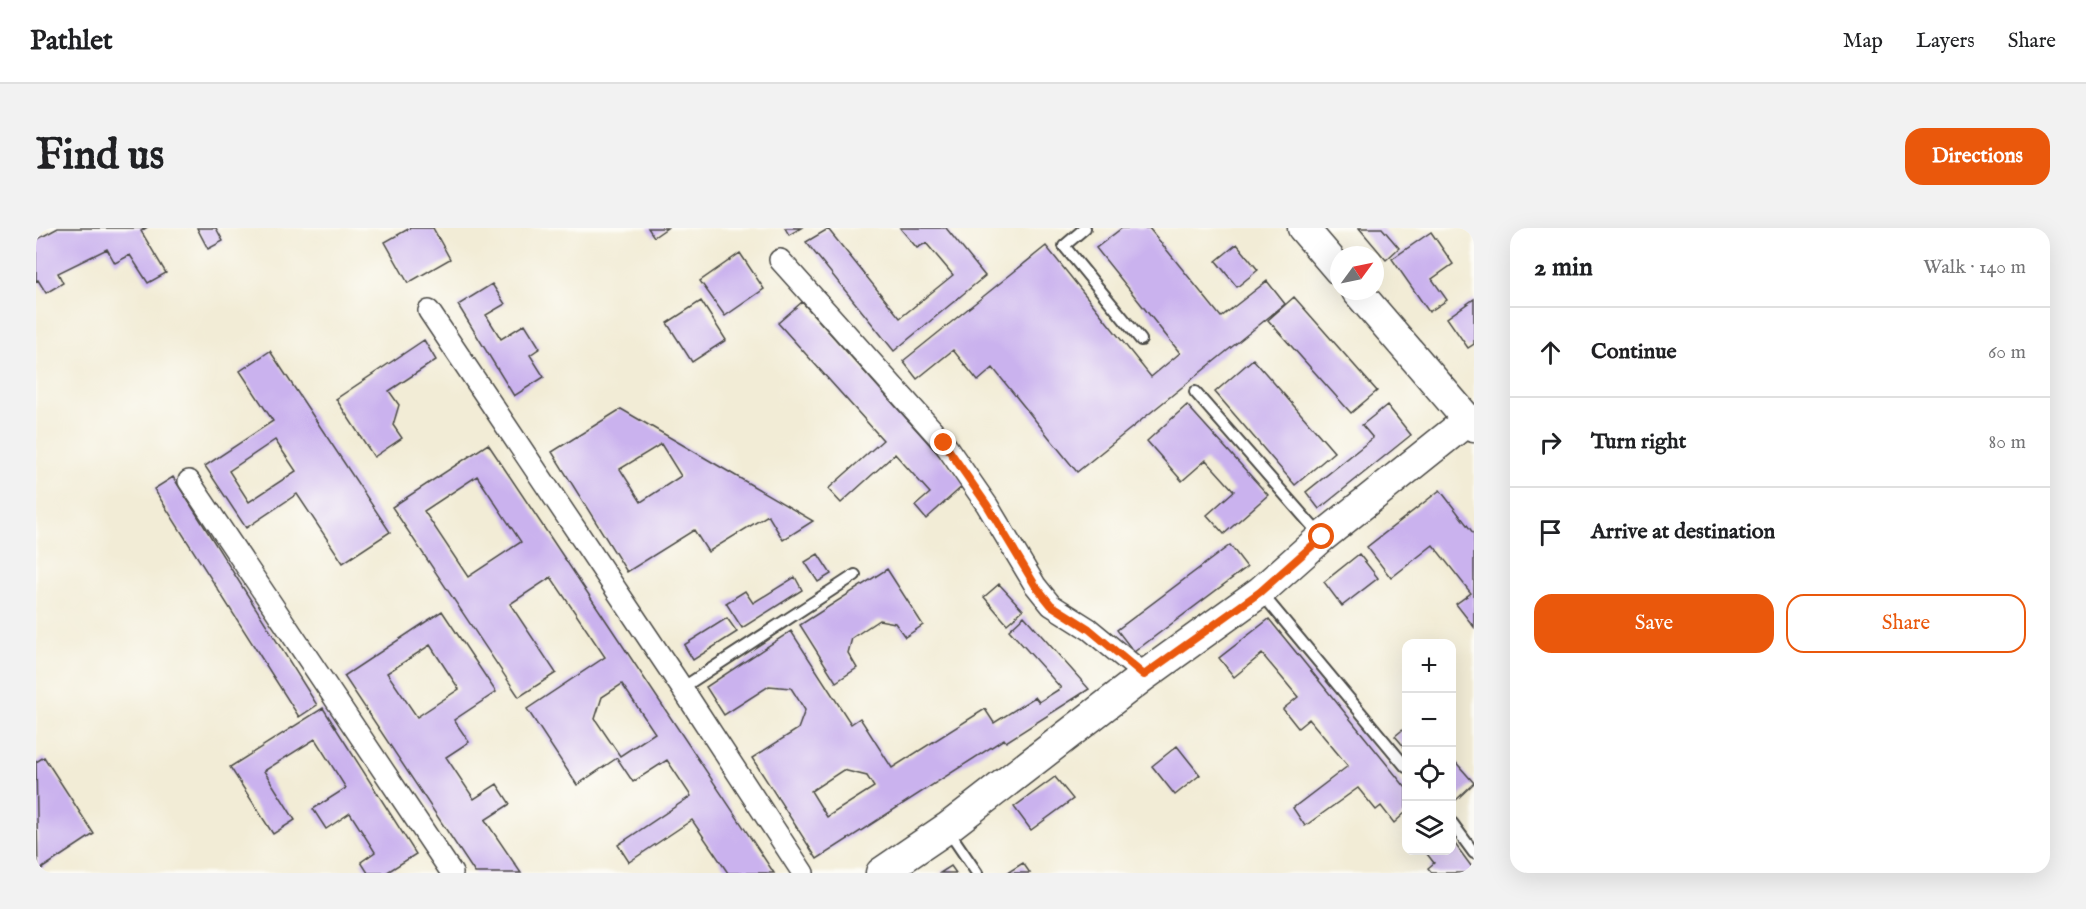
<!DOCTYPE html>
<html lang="en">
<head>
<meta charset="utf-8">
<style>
	:root { --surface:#fff; --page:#f2f2f2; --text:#202124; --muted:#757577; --line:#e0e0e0; --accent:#ea580c }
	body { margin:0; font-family:"IM FELL English",serif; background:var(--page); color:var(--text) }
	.controls { position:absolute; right:18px; bottom:18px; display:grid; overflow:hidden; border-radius:12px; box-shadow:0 6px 24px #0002 }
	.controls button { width:54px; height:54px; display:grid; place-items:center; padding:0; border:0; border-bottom:2px solid var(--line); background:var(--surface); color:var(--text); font:30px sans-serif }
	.compass { position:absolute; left:1294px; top:18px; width:54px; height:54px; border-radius:50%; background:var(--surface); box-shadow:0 6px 24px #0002; rotate:57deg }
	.stop { position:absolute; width:18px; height:18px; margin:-14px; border:4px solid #ea580c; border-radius:50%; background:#fff }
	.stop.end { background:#ea580c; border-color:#fff; box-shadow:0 2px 6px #0008 }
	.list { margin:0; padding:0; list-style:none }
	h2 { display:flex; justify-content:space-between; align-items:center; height:78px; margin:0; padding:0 24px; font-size:26px }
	h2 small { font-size:20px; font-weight:400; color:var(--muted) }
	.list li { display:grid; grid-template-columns:39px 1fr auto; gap:18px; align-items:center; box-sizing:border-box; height:90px; padding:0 24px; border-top:2px solid var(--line) }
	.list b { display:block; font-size:22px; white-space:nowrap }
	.list em { font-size:20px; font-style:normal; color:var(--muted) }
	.actions { display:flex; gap:12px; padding:18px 24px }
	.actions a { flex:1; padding:14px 0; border:2px solid var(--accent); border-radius:18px; text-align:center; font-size:21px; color:var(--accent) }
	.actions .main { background:var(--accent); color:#fff }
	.icon { flex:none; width:33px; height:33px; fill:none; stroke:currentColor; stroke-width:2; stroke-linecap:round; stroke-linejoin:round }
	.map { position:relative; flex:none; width:1438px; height:645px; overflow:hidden; border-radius:18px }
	header { display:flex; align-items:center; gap:36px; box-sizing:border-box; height:84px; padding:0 30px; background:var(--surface); border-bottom:2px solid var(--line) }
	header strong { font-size:28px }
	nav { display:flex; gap:33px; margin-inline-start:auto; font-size:21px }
	.intro { display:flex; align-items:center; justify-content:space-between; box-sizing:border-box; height:144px; padding:0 36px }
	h1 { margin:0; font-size:42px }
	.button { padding:15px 27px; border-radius:18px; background:var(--accent); color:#fff; font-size:21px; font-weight:700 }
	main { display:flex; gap:36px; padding:0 36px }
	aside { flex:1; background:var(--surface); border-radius:18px; box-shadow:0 6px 24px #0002 }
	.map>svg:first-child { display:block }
</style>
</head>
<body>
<header>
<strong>Pathlet</strong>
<nav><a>Map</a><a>Layers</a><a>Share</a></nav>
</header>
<div class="intro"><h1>Find us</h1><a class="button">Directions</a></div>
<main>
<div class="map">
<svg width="1438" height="645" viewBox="0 0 1438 645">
	<rect width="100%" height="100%" fill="#fdfcf7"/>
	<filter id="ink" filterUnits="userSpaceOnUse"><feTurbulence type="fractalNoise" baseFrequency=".0167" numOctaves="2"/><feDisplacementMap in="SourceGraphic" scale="12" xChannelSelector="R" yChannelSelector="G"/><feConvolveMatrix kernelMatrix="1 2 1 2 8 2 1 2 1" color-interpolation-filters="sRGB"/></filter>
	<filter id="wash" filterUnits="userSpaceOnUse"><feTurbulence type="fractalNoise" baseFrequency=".008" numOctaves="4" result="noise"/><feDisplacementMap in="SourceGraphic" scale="24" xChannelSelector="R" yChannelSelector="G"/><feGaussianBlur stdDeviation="1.35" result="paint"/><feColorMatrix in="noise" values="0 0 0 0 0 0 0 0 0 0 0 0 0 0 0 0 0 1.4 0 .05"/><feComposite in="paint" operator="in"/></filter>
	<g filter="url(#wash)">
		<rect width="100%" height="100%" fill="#f2ecd6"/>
		<g id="blocks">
			<path fill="#cab2ee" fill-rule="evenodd" d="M22 0H110L105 3 130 45 112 55 94 27 79 35 71 21 22 45 27 55 10 65 2 52 0 53V12Z
				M161 0H180L187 13 172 21Z
				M374 0H397L414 31 372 55 349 14Z
				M612 0H631L618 9Z
				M749 0H765L753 7Z
				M864 0H910L949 48 858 123 770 14 792 1 864 90 917 47 890 15 881 20Z
				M1086 0H1113L1185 89 1231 53 1249 76 1041 244 957 140 942 153 917 122 881 151 867 133 1010 18 1115 149 1144 125 1060 20Z
				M1323 0H1346L1363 20 1350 32Z
				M1395 4 1417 36 1396 51 1411 72 1393 84 1356 31Z
				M1201 16 1222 42 1201 59 1180 33Z
				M704 25 728 61 689 88 664 53Z
				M456 56 469 76 450 87 465 111 489 96 504 120 494 127 508 149 478 168 422 77Z
				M1258 69 1341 163 1315 185 1232 92Z
				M1438 71V116L1432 120 1411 90Z
				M665 73 690 112 656 134 631 95Z
				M766 74 929 256 890 291 879 278 894 265 859 226 805 275 792 261 847 212 742 95Z
				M388 112 400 132 353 163 363 177 357 197 366 210 338 229 300 171Z
				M234 123 354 304 307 335 261 266 210 300 169 238 237 193 204 143ZM239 212 260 243 213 274 193 243Z
				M1217 131 1298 224 1259 257 1179 164Z
				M1151 177 1232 267 1188 306 1171 287 1198 263 1170 232 1146 253 1111 213Z
				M1351 177 1375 207 1283 281 1270 264 1337 210 1326 197Z
				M585 181 712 255 777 293 747 312 732 287 672 324 658 302 591 344 516 224ZM625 216 645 248 605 274 584 241Z
				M452 216 519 316 738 645H692L656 592 593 634 582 617 655 568 631 532 597 554 581 530 541 557 491 481 569 429 515 349 474 376 520 445 483 469 356 279ZM441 248 485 314 432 349 388 283ZM586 456 619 505 584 528 559 491 566 469Z
				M137 249 281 477 263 489 118 261Z
				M1404 262 1438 306V399L1420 376 1435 365 1397 317 1355 350 1331 319Z
				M1194 317 1211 339 1098 424 1081 402Z
				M782 326 795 346 782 354 769 334Z
				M1323 326 1342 350 1306 378 1288 354Z
				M851 341 887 397 869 409 859 395 843 392 816 410 812 425 821 440 800 454 764 397Z
				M759 349 766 362 706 400 690 375 709 363 717 375Z
				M963 356 987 382 971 396 948 369Z
				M406 383 460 464 418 492 433 514 410 529 438 571 461 556 474 576 449 592 485 645H439L308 448ZM394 417 423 461 381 489 351 445Z
				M988 388 1053 461 970 514 968 511 781 631 716 530 762 501 769 482 755 460 733 458 688 487 670 459 755 403 815 496 824 490 856 540 949 481 958 495 999 469 1003 474 1025 460 973 402ZM807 542 831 548 838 559 791 589 775 563Z
				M691 390 701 404 657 432 648 417Z
				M1233 391 1370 560V584L1358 595 1345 578 1340 582 1322 560 1269 598 1257 580 1312 538 1273 491 1262 500 1247 481 1262 469 1226 426 1198 449 1183 430Z
				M287 480 380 626 350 645H332L325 634 339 624 314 585 290 601 277 581 310 560 279 511 228 543 259 592 237 606 194 539Z
				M1370 499V521L1359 508Z
				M1141 518 1164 547 1139 567 1116 538Z
				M8 529 58 606 2 643 0 534Z
				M1416 530 1438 555 1417 575 1416 572Z
				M1019 549 1037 571 995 602 978 579Z
				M1416 612 1438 642V645H1396L1392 640 1398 635 1388 622H1416Z
				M987 635 994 645H971Z
				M915 638 920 645H904Z"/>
		</g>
	</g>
	<g filter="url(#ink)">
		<use href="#blocks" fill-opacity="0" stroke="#494845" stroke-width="1.5"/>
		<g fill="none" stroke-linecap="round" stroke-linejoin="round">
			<defs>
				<path id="lane" d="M1049 0 1028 18 1105 112
					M1159 164 1284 307
					M1226 366 1370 539
					M646 460 819 347
					M1416 595 1438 625
					M911 601 941 645"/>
				<path id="street" d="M744 32 908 215 951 277 999 357 1015 377 1053 401 1109 447
					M393 83 646 460 767 645
					M153 253 416 645"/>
				<path id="secondary" d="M1267 0 1303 42
					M1321 63 1438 199
					M845 645 911 600 1109 447 1224 364 1286 309 1432 192"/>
			</defs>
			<use href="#lane" stroke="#494845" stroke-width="14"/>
			<use href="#street" stroke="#494845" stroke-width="24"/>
			<use href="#secondary" stroke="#494845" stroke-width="33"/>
			<use href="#lane" stroke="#fff" stroke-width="10"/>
			<use href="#street" stroke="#fff" stroke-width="21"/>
			<use href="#secondary" stroke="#fff" stroke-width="30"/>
		</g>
	</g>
	<g fill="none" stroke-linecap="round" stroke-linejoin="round" filter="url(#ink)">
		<path stroke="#ea580c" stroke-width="8" d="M908 215 951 277 999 357 1015 377 1053 401 1108 447 1224 364 1286 309"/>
	</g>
</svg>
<div class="controls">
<button>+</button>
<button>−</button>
<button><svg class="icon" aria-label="locate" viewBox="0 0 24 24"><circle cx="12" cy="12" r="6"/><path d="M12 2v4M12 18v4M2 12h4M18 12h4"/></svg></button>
<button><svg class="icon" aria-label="layers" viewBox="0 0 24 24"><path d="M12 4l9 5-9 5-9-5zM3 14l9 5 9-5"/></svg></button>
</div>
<svg class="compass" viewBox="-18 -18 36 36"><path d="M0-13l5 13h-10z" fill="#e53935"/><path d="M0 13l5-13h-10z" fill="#757577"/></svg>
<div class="stop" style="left:1286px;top:309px"></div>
<div class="stop end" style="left:908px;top:215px"></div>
</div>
<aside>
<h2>2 min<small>Walk · 140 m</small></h2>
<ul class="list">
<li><svg class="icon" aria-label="ahead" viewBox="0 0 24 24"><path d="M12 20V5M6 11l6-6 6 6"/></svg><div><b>Continue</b></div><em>60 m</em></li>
<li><svg class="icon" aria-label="right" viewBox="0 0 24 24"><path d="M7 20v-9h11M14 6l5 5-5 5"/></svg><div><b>Turn right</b></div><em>80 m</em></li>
<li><svg class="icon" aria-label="arrive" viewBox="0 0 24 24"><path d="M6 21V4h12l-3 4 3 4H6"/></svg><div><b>Arrive at destination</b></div></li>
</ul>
<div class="actions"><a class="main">Save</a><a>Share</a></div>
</aside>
</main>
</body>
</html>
